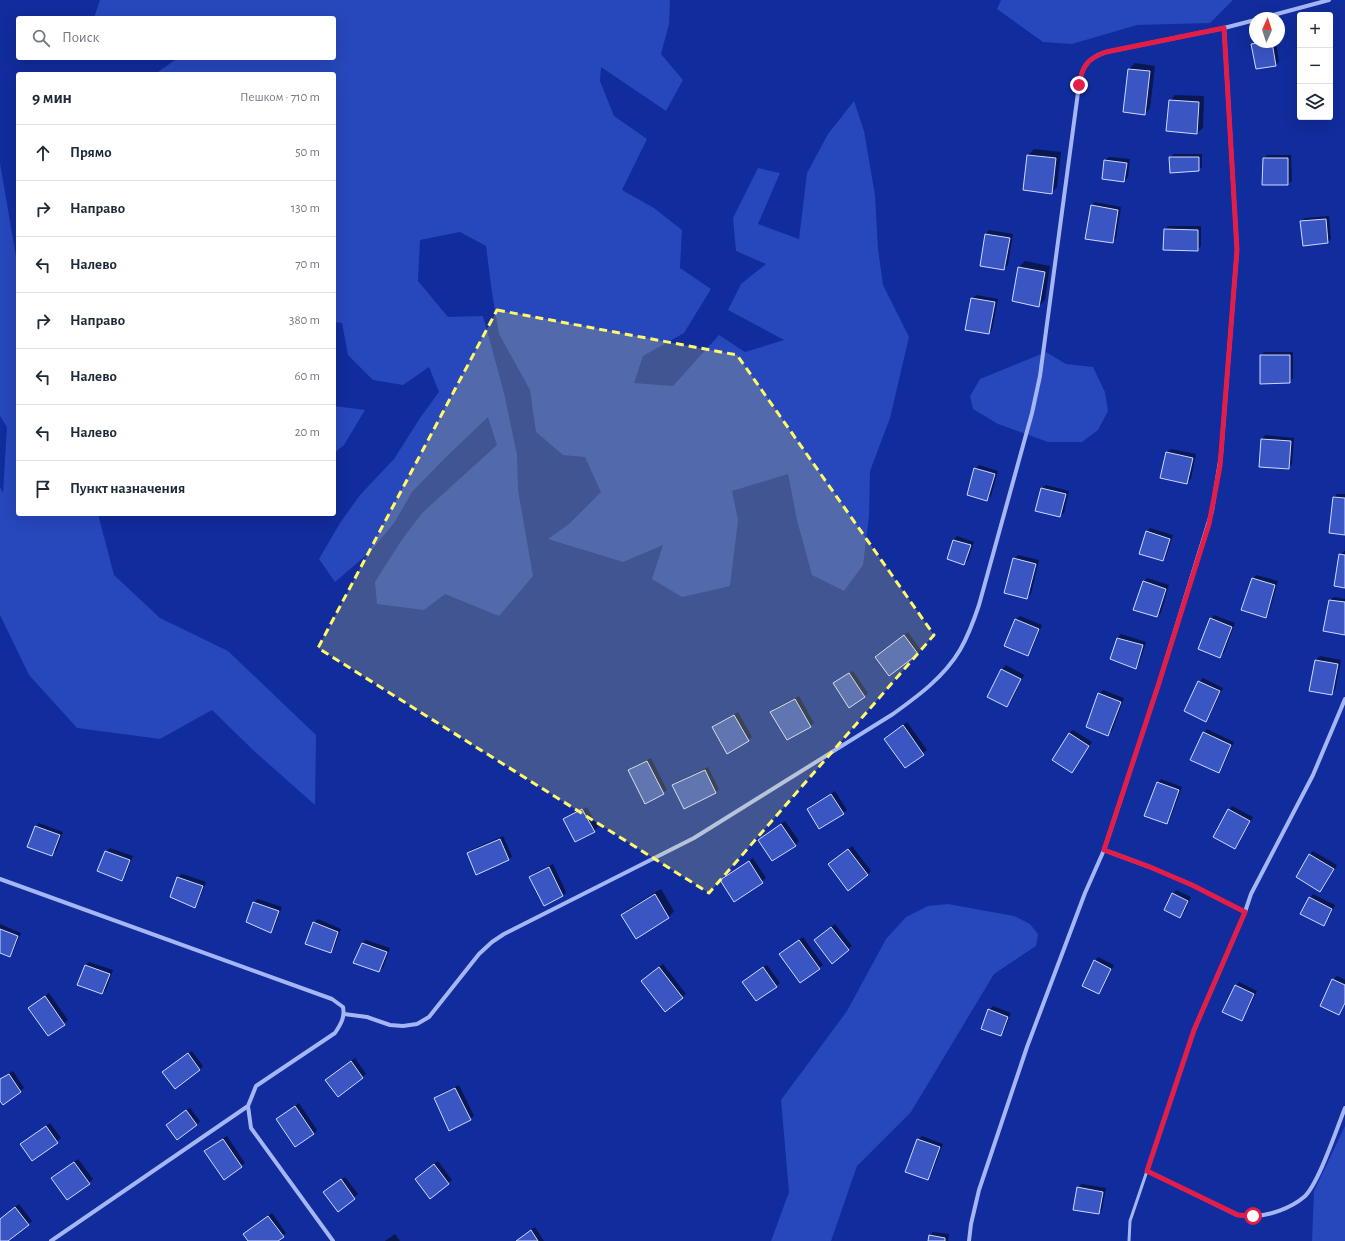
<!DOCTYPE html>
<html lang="ru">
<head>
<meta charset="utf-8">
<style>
	:root { --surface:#fff; --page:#f2f2f3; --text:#1f2937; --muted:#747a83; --line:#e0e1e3 }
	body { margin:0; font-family:"Alegreya Sans",sans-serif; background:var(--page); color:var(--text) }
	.controls { position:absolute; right:12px; top:12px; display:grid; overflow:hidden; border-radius:4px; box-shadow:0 4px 16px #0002 }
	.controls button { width:36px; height:36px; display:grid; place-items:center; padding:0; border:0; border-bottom:1px solid var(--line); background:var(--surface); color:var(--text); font:20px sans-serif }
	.compass { position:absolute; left:1249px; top:12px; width:36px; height:36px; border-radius:50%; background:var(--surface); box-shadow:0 4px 16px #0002; rotate:3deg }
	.stop { position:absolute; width:12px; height:12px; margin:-9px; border:3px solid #e11d48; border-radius:50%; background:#fff }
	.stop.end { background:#e11d48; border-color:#fff; box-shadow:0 1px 4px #0008 }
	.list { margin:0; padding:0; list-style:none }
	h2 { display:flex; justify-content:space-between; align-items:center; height:52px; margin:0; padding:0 16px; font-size:17px }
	h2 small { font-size:13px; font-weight:400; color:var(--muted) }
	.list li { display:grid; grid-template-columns:26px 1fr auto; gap:12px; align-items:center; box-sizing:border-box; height:56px; padding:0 16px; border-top:1px solid var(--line) }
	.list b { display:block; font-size:15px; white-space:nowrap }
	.list em { font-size:13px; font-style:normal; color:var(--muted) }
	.icon { flex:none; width:22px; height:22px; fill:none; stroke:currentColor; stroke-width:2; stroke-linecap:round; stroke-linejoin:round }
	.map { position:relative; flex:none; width:1345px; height:1241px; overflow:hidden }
	.search { position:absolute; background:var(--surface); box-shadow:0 4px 16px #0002; left:16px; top:16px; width:320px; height:44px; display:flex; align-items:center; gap:10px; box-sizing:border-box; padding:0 14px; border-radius:4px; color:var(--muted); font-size:15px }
	.panel { position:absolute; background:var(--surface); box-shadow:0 4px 16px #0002; left:16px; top:72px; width:320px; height:444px; border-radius:4px }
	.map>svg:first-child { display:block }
</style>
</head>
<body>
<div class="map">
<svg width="1345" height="1241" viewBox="0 0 1345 1241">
	<rect width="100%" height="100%" fill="#112c9c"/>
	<path fill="#2747bc" d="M100 0H670L669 24 661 54 683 80 666 111 601 67 600 81 614 116 647 139 622 190 654 208 682 230 680 268 711 289 684 333 643 356 634 383 673 386 719 335 745 352 784 340 728 310 741 284 766 264 736 251 733 218 758 168 780 173 758 224 799 239 807 173 828 134 854 101 864 131 875 195 878 249 883 285 909 337 890 418 870 471 869 516 863 565 844 591 812 575 797 520 788 474 732 491 738 520 730 586 682 597 652 579 663 545 623 562 548 539 569 524 601 492 585 457 563 455 536 432 530 390 499 334 492 293 486 246 460 232 420 240 418 281 448 317 483 316 504 393 517 455 518 490 533 576 499 616 445 594 424 610 377 604 375 582 401 541 422 513 497 445 488 417 444 459 412 492 394 523 370 552 335 582 319 559 340 523 360 495 394 459 420 418 439 392 429 367 403 385 373 380 348 355 342 323 334 322V74H155L178 58H334V18H94Z
		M1001 0H1233L1210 23 1137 25 1072 44 1043 42 997 9Z
		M0 163 18 268V514H98L114 575 160 618 228 651 316 735 315 805 254 751 212 710 160 739 77 728 29 675 0 615V487L3 493 7 427 0 416Z
		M1046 352 1066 364 1093 367 1105 392 1108 411 1098 430 1082 442H1048L998 424 973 409 970 396 980 379Z
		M334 406 365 410 344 445 334 453Z
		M948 904 1014 916 1030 924 1038 934 1036 946 994 974 911 1112 857 1166 831 1241H771L789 1192 781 1100 847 1011 886 939 906 917 928 906Z
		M1345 1126V1241H1312L1314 1191Z"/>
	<path fill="#0007" d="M1255 42H1276L1279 62 1275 65 1253 45Z
		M1135 63 1155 66 1150 108 1145 114 1124 112 1129 69Z
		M1175 95 1204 96 1203 128 1197 133 1170 101Z
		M1034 149 1061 152 1057 187 1051 193 1024 189 1028 155Z
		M1174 154H1202V167L1198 170 1170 157Z
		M1267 155H1291L1292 181 1288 184 1264 159Z
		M1109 157 1130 159 1128 177 1124 181 1105 160Z
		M1095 202 1121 207 1116 238 1112 242 1092 205Z
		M1329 216 1331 239 1328 242 1301 222 1305 218Z
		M1168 226H1201V246L1197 250 1165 229Z
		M989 230 1013 234 1008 265 1004 269 981 265 986 234Z
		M1025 261 1050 266 1045 300 1039 306 1013 301 1019 267Z
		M976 295 998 299 992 330 989 333 972 299Z
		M1264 352H1293V378L1290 382 1261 355Z
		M1265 435 1294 438 1292 464 1288 468 1262 439Z
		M1171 449 1196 454 1191 479 1187 483 1161 477 1167 452Z
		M979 465 998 471 991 496 987 499 975 469Z
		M1046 485 1069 491 1064 513 1060 516 1037 510 1042 488Z
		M1337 494H1345V534L1334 497Z
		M1150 528 1173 535 1166 557 1163 560 1147 532Z
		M957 536 974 542 968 560 964 564 948 559 954 540Z
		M1344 551H1345V587L1340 555Z
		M1018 555 1039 560 1031 594 1027 598 1014 559Z
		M1256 575 1278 581 1269 613 1265 617 1253 578Z
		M1147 578 1169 585 1161 613 1157 616 1143 582Z
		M1334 597 1345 599V634L1330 600Z
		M1214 615 1235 623 1224 653 1220 656 1211 619Z
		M1020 616 1042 625 1031 651 1028 654 1016 619Z
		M908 632 921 650 890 674 876 657Z
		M1121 634 1146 642 1139 664 1135 667 1111 659 1117 638Z
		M1320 656 1341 660 1335 690 1332 694 1310 690 1316 660Z
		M1006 665 1024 675 1011 702 1007 706 988 697 1002 669Z
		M853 671 868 693 864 697 838 680Z
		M1203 678 1223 688 1209 717 1206 720 1199 682Z
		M1103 690 1124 698 1112 731 1108 734 1099 694Z
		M799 696 814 723 810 726 772 712 775 708Z
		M738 712 752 737 748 740 713 728 717 724Z
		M907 722 927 750 905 767 885 739Z
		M1207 729 1234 742 1222 768 1219 772 1204 733Z
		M1073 730 1092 742 1072 772 1069 733Z
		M651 758 667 790 663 793 629 771 633 767Z
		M708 767 719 789 715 793 674 786 677 782Z
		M1161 779 1182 787 1170 819 1167 823 1157 783Z
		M835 791 847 810 843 813 808 809 811 805Z
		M1232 806 1253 817 1238 844 1235 848 1229 810Z
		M587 807 598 827 594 831 564 820 567 817V818Z
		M785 821 799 841 795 845 759 840Z
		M39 823 63 832 56 851 52 855 36 827Z
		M503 836 512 856 509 860 468 854 471 850Z
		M852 846 871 871 867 875 833 861Z
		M110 848 133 856 125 876 122 879 106 852Z
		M1313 851 1337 865 1324 887 1320 890 1310 855Z
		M753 858 766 878 734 901 721 881Z
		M553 864 566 892 563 896 544 905 531 877 534 873Z
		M182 874 206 882 198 903 194 907 178 877Z
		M661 889 674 911 669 917 636 937 622 915 628 909Z
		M1176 890 1191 897 1184 913 1180 916 1173 894Z
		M1313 894 1335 905 1327 921 1324 925 1309 898Z
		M258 899 282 907 274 928 270 931 254 902Z
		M318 919 341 929 334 948 331 952 314 923Z
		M0 924 21 933 13 952 9 956 0 952Z
		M835 924 852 946 832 962 819 937Z
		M803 937 823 965 819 968 780 954Z
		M366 940 390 948 383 968 379 971 362 943Z
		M1098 957 1114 965 1102 989 1099 993 1095 961Z
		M89 962 113 970 106 990 102 993 86 965Z
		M663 964 686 994 665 1011 642 981Z
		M767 965 780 983 776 986 747 978Z
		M1337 976 1345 980V1005L1339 1014 1333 980Z
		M1239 982 1257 991 1245 1016 1242 1020 1236 986Z
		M49 993 68 1020 48 1035 30 1008Z
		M993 1006 1011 1013 1004 1032 1000 1035 989 1010Z
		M192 1051 203 1066 200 1070 167 1069Z
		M355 1058 366 1074 338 1095 326 1080Z
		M13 1071 24 1088 3 1103 0 1099V1079Z
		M459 1085 474 1116 470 1119 435 1098 438 1095Z
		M299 1103 317 1130 314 1134 277 1119Z
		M190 1108 200 1121 197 1125 171 1121Z
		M50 1123 61 1138 32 1160 25 1141Z
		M227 1136 245 1163 224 1178 209 1148Z
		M922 1136 943 1144 931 1175 927 1179 918 1140Z
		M78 1159 93 1179 89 1183 56 1175Z
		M438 1161 452 1180 431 1197 420 1175Z
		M345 1177 358 1194 338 1210 328 1189Z
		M1082 1184 1106 1188 1102 1210 1099 1213 1078 1187Z
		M19 1204 32 1221 7 1241H0V1219Z
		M272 1213 286 1233 277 1241H249L248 1231Z
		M535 1227 544 1241H516L517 1240Z
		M933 1232 949 1234 948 1241H929V1236Z
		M395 1234 400 1241H385Z"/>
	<path fill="#3a56c3" stroke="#ced8fe" d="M1266 42H1272L1276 66 1256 69 1251 44Z
		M1128 69 1150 71 1145 115 1123 112Z
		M1169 100 1199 102 1197 134 1166 131Z
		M1027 155 1056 158 1052 194 1023 190Z
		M1169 157H1199V171L1170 173Z
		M1263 158H1288V185H1262Z
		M1104 160 1127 163 1124 182 1102 179Z
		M1091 205 1118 210 1113 243 1085 239Z
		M1326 219 1328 243 1303 246 1300 221Z
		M1164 229 1198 230V251L1163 250Z
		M985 234 1010 238 1004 270 980 266Z
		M1018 267 1045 272 1039 307 1012 301Z
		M971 298 995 302 989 334 965 330Z
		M1260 355H1290V383L1260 384Z
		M1261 439 1291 441 1289 469 1259 467Z
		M1166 452 1193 458 1187 484 1160 478Z
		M974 468 995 474 987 501 967 495Z
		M1041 488 1066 494 1060 517 1035 511Z
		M1333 497 1345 498V535L1329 533Z
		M1146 531 1170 539 1163 561 1139 554Z
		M953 540 971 545 964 565 947 559Z
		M1339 554 1345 555V588L1334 586Z
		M1013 558 1036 564 1027 599 1004 593Z
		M1252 578 1275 585 1266 618 1241 610Z
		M1143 581 1166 589 1157 617 1133 610Z
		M1329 600 1345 602V635L1323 631Z
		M1210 618 1232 627 1220 658 1198 649Z
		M1015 619 1039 629 1028 656 1004 646Z
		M904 635 918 654 889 676 875 657Z
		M1117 638 1143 645 1136 669 1110 659Z
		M1315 660 1338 664 1332 695 1309 691Z
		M1001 669 1021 679 1007 707 987 697Z
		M849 673 865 697 849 708 833 683Z
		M1198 681 1220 691 1206 722 1184 711Z
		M1098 693 1121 702 1108 736 1086 727Z
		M795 699 811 727 787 740 770 712Z
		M734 715 749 741 727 754 712 727Z
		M903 725 924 755 905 768 884 739Z
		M1203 732 1231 745 1219 773 1190 760Z
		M1069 733 1089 746 1072 773 1052 760Z
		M647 761 664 794 645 804 628 770Z
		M705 770 716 793 684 809 672 785Z
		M1157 782 1179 790 1167 824 1144 816Z
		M831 794 844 814 819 829 807 809Z
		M582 809 595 832 575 842 563 819Z
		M1228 809 1250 821 1235 849 1213 837Z
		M781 824 796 846 772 861 758 840Z
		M35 826 60 835 52 856 27 847Z
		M500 839 509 860 476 875 467 853Z
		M848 849 868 875 848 891 828 864Z
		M105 851 130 860 122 881 97 871Z
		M1309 854 1334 869 1320 892 1296 877Z
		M749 861 763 883 734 902 720 880Z
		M549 867 563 896 544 906 529 877Z
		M177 877 203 886 195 908 170 897Z
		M1172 893 1188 901 1180 918 1164 910Z
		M655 894 669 918 636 939 621 915Z
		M1309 897 1332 909 1324 926 1300 914Z
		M253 902 279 911 271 933 246 922Z
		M313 922 338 932 331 953 305 944Z
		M831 927 849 950 832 964 814 940Z
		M0 929 18 936 10 957 0 953Z
		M799 940 820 969 800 983 779 954Z
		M362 943 387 952 379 972 353 963Z
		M1094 960 1111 969 1099 994 1082 986Z
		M85 965 110 974 102 994 77 985Z
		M659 967 683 998 665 1012 641 981Z
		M763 967 777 987 756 1001 742 982Z
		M1332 979 1345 985V1003L1339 1015 1320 1006Z
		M1235 985 1254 994 1242 1021 1222 1012Z
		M45 996 65 1025 48 1036 28 1008Z
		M988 1009 1008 1017 1001 1036 981 1029Z
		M188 1053 200 1070 175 1089 162 1072Z
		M351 1061 363 1078 338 1097 325 1080Z
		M9 1074 21 1092 3 1105 0 1101V1079Z
		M455 1088 471 1120 449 1131 434 1098Z
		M295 1106 314 1134 295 1147 276 1119Z
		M186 1110 197 1125 177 1140 166 1125Z
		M46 1126 58 1143 32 1161 20 1144Z
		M223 1139 242 1167 224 1180 204 1151Z
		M917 1139 940 1147 928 1180 905 1172Z
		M74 1162 90 1184 67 1200 51 1178Z
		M434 1164 449 1184 430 1199 415 1179Z
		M341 1179 355 1199 338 1212 323 1192Z
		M1077 1187 1103 1192 1099 1214 1073 1210Z
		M15 1207 29 1225 8 1241H0V1219Z
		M268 1216 284 1237 278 1241H248L243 1234Z
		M531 1230 538 1241H516Z
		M929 1235 945 1238V1241H928Z"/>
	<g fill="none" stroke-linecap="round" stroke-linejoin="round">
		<path stroke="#a5b6f4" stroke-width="3" d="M1129 1241 1130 1221 1147 1171"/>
		<path stroke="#a5b6f4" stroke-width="4" d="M1262 18 1329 0
			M1345 699 1313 775 1251 894 1245 912 1194 1030 1147 1171 1237 1215C1242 1215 1248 1216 1253 1216 1269 1216 1291 1208 1304 1197 1318 1185 1337 1128 1345 1108
			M1104 850 1150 867 1192 885 1245 912
			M0 879 332 999 343 1007C345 1017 341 1024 335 1033L256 1086 248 1106 251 1128 333 1241
			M344 1014 367 1017 390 1025 403 1026 417 1024 429 1017 479 954 492 942 504 934 694 838 893 714C918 696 944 677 960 650 968 636 974 620 979 605L1032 413 1040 376 1079 85C1082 66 1088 58 1106 52L1224 28 1255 20
			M51 1241 248 1106
			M969 1241 971 1224 979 1190 1027 1047 1085 893 1104 850 1158 686 1212 511 1221 455 1237 250 1224 28"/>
	</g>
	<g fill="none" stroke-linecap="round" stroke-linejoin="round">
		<path stroke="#e11d48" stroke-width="5" d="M1079 85C1082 66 1088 58 1106 52L1224 28 1237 250 1220 466 1209 524 1158 686 1104 850 1150 867 1192 885 1245 912 1194 1030 1147 1171 1238 1215 1253 1216"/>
	</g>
	<path fill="#fff869" fill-opacity="0.2" stroke="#fff869" stroke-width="3" stroke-dasharray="8 5" stroke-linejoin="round" d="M497 310 737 355 934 635 709 893 318 648Z"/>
</svg>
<div class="controls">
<button>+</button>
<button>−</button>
<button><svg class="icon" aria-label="layers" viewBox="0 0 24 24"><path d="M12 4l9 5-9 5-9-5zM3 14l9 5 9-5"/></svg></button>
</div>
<svg class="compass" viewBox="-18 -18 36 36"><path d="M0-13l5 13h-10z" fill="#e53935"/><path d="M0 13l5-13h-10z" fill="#747a83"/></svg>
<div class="stop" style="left:1253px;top:1216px"></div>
<div class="stop end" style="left:1079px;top:85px"></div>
<div class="search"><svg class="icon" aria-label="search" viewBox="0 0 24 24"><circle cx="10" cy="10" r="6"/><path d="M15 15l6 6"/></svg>Поиск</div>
<section class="panel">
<h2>9 мин<small>Пешком · 710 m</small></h2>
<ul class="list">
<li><svg class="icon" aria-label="ahead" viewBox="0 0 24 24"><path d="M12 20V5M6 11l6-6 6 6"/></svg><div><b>Прямо</b></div><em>50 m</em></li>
<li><svg class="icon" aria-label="right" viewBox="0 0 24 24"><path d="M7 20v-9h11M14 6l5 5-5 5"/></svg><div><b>Направо</b></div><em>130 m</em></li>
<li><svg class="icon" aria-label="left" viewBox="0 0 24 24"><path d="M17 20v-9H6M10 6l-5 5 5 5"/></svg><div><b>Налево</b></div><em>70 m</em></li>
<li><svg class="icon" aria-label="right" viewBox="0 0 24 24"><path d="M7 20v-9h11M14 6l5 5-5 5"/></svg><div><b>Направо</b></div><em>380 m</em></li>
<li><svg class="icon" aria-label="left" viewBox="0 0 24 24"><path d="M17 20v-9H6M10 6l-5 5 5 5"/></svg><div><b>Налево</b></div><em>60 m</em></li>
<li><svg class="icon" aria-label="left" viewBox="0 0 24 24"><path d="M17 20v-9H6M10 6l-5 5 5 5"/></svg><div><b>Налево</b></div><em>20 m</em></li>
<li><svg class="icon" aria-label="arrive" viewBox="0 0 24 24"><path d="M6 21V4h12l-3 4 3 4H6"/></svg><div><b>Пункт назначения</b></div></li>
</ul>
</section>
</div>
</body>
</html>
